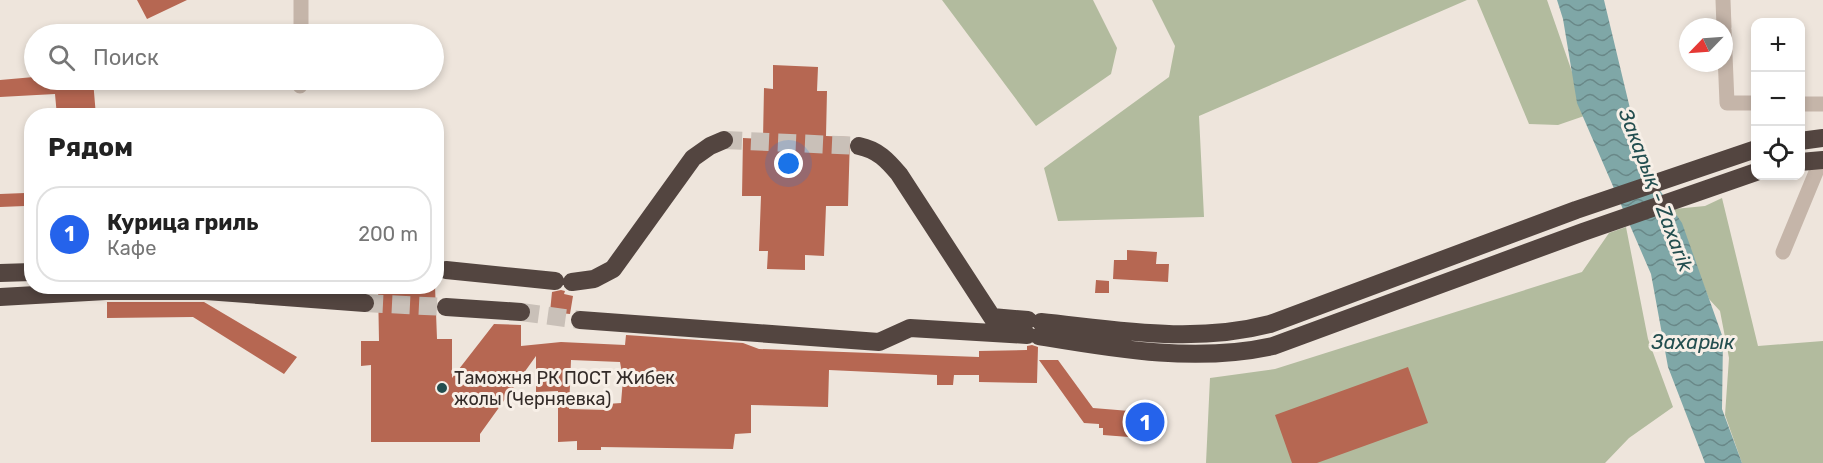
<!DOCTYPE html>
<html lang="ru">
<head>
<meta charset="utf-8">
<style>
	:root { --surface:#fff; --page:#f6f6f6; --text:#222; --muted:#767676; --line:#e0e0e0; --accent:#2563eb }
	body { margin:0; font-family:Rubik,sans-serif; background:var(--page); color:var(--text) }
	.controls { position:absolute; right:18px; top:18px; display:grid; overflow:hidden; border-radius:12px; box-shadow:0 3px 9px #0003 }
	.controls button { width:54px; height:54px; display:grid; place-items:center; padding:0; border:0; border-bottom:2px solid var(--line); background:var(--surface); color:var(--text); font:30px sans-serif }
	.compass { position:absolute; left:1679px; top:18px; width:54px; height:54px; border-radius:50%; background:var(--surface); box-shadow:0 3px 9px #0003; rotate:245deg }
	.you { position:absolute; left:789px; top:164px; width:21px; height:21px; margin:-15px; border:4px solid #fff; border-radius:50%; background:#1a73e8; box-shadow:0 0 0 9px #1a73e833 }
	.badge { display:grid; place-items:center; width:39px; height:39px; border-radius:50%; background:var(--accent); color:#fff; font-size:20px; font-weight:700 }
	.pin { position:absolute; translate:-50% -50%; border:3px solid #fff; box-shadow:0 2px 6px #0006 }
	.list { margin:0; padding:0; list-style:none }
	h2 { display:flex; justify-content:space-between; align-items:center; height:78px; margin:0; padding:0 24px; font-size:26px }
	h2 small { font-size:20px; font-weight:400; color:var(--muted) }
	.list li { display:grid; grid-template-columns:39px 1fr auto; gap:18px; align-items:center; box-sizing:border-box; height:96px; margin:0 12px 12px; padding:0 12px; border:2px solid var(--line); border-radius:24px }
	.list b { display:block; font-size:22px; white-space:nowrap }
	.list p { margin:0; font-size:20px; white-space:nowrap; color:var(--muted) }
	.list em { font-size:20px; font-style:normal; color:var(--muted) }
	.icon { flex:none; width:33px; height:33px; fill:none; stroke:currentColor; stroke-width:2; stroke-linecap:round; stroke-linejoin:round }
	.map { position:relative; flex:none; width:1823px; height:463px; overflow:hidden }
	.search { position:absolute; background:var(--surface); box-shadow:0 3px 9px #0003; left:24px; top:24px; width:420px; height:66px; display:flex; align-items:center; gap:15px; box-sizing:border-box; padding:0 21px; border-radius:33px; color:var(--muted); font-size:22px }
	.panel { position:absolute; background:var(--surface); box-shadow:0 3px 9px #0003; left:24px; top:108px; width:420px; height:186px; border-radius:24px }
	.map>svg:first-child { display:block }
</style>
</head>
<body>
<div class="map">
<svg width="1823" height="463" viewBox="0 0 1823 463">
	<defs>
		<pattern id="water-waves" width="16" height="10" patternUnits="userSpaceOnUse" patternTransform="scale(1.5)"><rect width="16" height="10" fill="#7fa7a7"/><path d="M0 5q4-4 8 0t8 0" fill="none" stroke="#698888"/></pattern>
	</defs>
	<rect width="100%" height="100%" fill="#eee5dc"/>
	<path fill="#b2bb9e" d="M942 0H1093L1117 48 1111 74 1036 126Z
		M1152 0H1467L1199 116 1204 217 1058 221 1044 168 1169 77 1175 46Z
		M1477 0H1547L1587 115 1558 125 1529 124Z
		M1722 198 1758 346 1823 341V463H1742L1725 415 1729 358 1720 311 1709 299 1674 209 1705 206Z
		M1626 227 1648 339 1673 407 1629 438 1605 463H1206L1210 378 1275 369 1582 272 1609 233Z"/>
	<path fill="url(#water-waves)" d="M1557 0H1604L1644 167 1682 223 1723 338 1722 409 1742 463H1705L1668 367 1651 274 1577 103 1563 19Z"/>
	<path fill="#b66752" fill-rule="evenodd" d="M137 0H187L147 19Z
		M773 65 818 67 817 91H827L826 136 850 137 848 206H826L824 256 805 255V270L767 269 768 251H759L761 196H742L743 138 763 139 764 88 773 89Z
		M34 77V80H93L96 116H57L55 94 0 97V80Z
		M25 193V206L0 207V194Z
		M1127 250 1157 252 1156 264H1169L1168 282 1113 279 1114 260H1127Z
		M1096 280 1109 281V293H1095Z
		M378 286H435L437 339H452V378L494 324 521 325V346L561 342 625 345 626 335 743 343 759 349 979 357V351L1027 350V346L1032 345 1038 347 1037 383 979 382V375H954L953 385H937V375L829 370 828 407 751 405V433L735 434 733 449 601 447V450H577V441L558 442V391L536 392V356L480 434V442H371V365L361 366V341H379ZM571 360 620 362 623 379 621 403 607 404V410L569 409Z
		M561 290 565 291 564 294 573 296 570 314 550 312 552 292Z
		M107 302H204L297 357 284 374 193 317 107 318Z
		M1039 360H1058L1093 408 1154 413 1153 430 1143 429 1142 438 1103 435V428H1099V424L1084 423Z
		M1408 367 1428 423 1317 463H1292L1275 415Z"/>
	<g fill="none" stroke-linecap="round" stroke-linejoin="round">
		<path stroke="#c9c0b8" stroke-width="18" stroke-dasharray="18 9" stroke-linecap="butt" d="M724 140 859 146
			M365 303 446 307
			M521 312 580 320"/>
		<path stroke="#c5b5a9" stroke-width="15" d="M1723 0 1724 27
			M1724 30 1727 103H1756
			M301 34V0
			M300 86V80
			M1800 104H1823
			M1783 252 1821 160"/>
		<path stroke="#534540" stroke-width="18" d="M1800 141 1823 138
			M859 146C878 150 887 160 899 174L992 317 1028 320
			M1800 162 1823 160
			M446 270 555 281
			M0 273 32 272
			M572 282 594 279 613 269 693 158 710 146 724 140
			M0 297 106 291H206L365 303
			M446 307 521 312
			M580 320 879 342 910 328 1027 335
			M1041 322C1118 330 1193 344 1270 324L1576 210 1756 149
			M1039 336C1117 349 1196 363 1273 346L1583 232 1756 172"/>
	</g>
	<circle fill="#234e4f" stroke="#f7efe7" stroke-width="2" cx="442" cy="388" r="6"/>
	<g text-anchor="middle" stroke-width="6" stroke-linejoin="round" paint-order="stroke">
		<g font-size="18" fill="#332b28" stroke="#f7efe7" text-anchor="start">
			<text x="454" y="384">Таможня РК ПОСТ Жибек<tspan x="454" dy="21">жолы (Черняевка)</tspan></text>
		</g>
		<g font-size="20" font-style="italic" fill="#234e4f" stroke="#f7efe7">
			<text transform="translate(1656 190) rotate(69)" y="7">Закарық - Zaxarik</text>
			<text x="1693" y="349">Захарык</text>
		</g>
	</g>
</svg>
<div class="controls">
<button>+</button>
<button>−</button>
<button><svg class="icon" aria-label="locate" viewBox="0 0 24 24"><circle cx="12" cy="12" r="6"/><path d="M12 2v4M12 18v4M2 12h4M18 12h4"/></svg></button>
</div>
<svg class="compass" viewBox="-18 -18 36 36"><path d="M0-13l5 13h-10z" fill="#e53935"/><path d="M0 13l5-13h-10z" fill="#767676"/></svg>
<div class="you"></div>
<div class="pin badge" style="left:1145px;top:422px">1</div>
<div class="search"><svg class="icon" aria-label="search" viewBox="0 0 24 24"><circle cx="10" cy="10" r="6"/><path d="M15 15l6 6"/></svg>Поиск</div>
<section class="panel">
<h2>Рядом<small></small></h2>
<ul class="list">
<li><span class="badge">1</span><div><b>Курица гриль</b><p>Кафе</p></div><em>200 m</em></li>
</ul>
</section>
</div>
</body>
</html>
